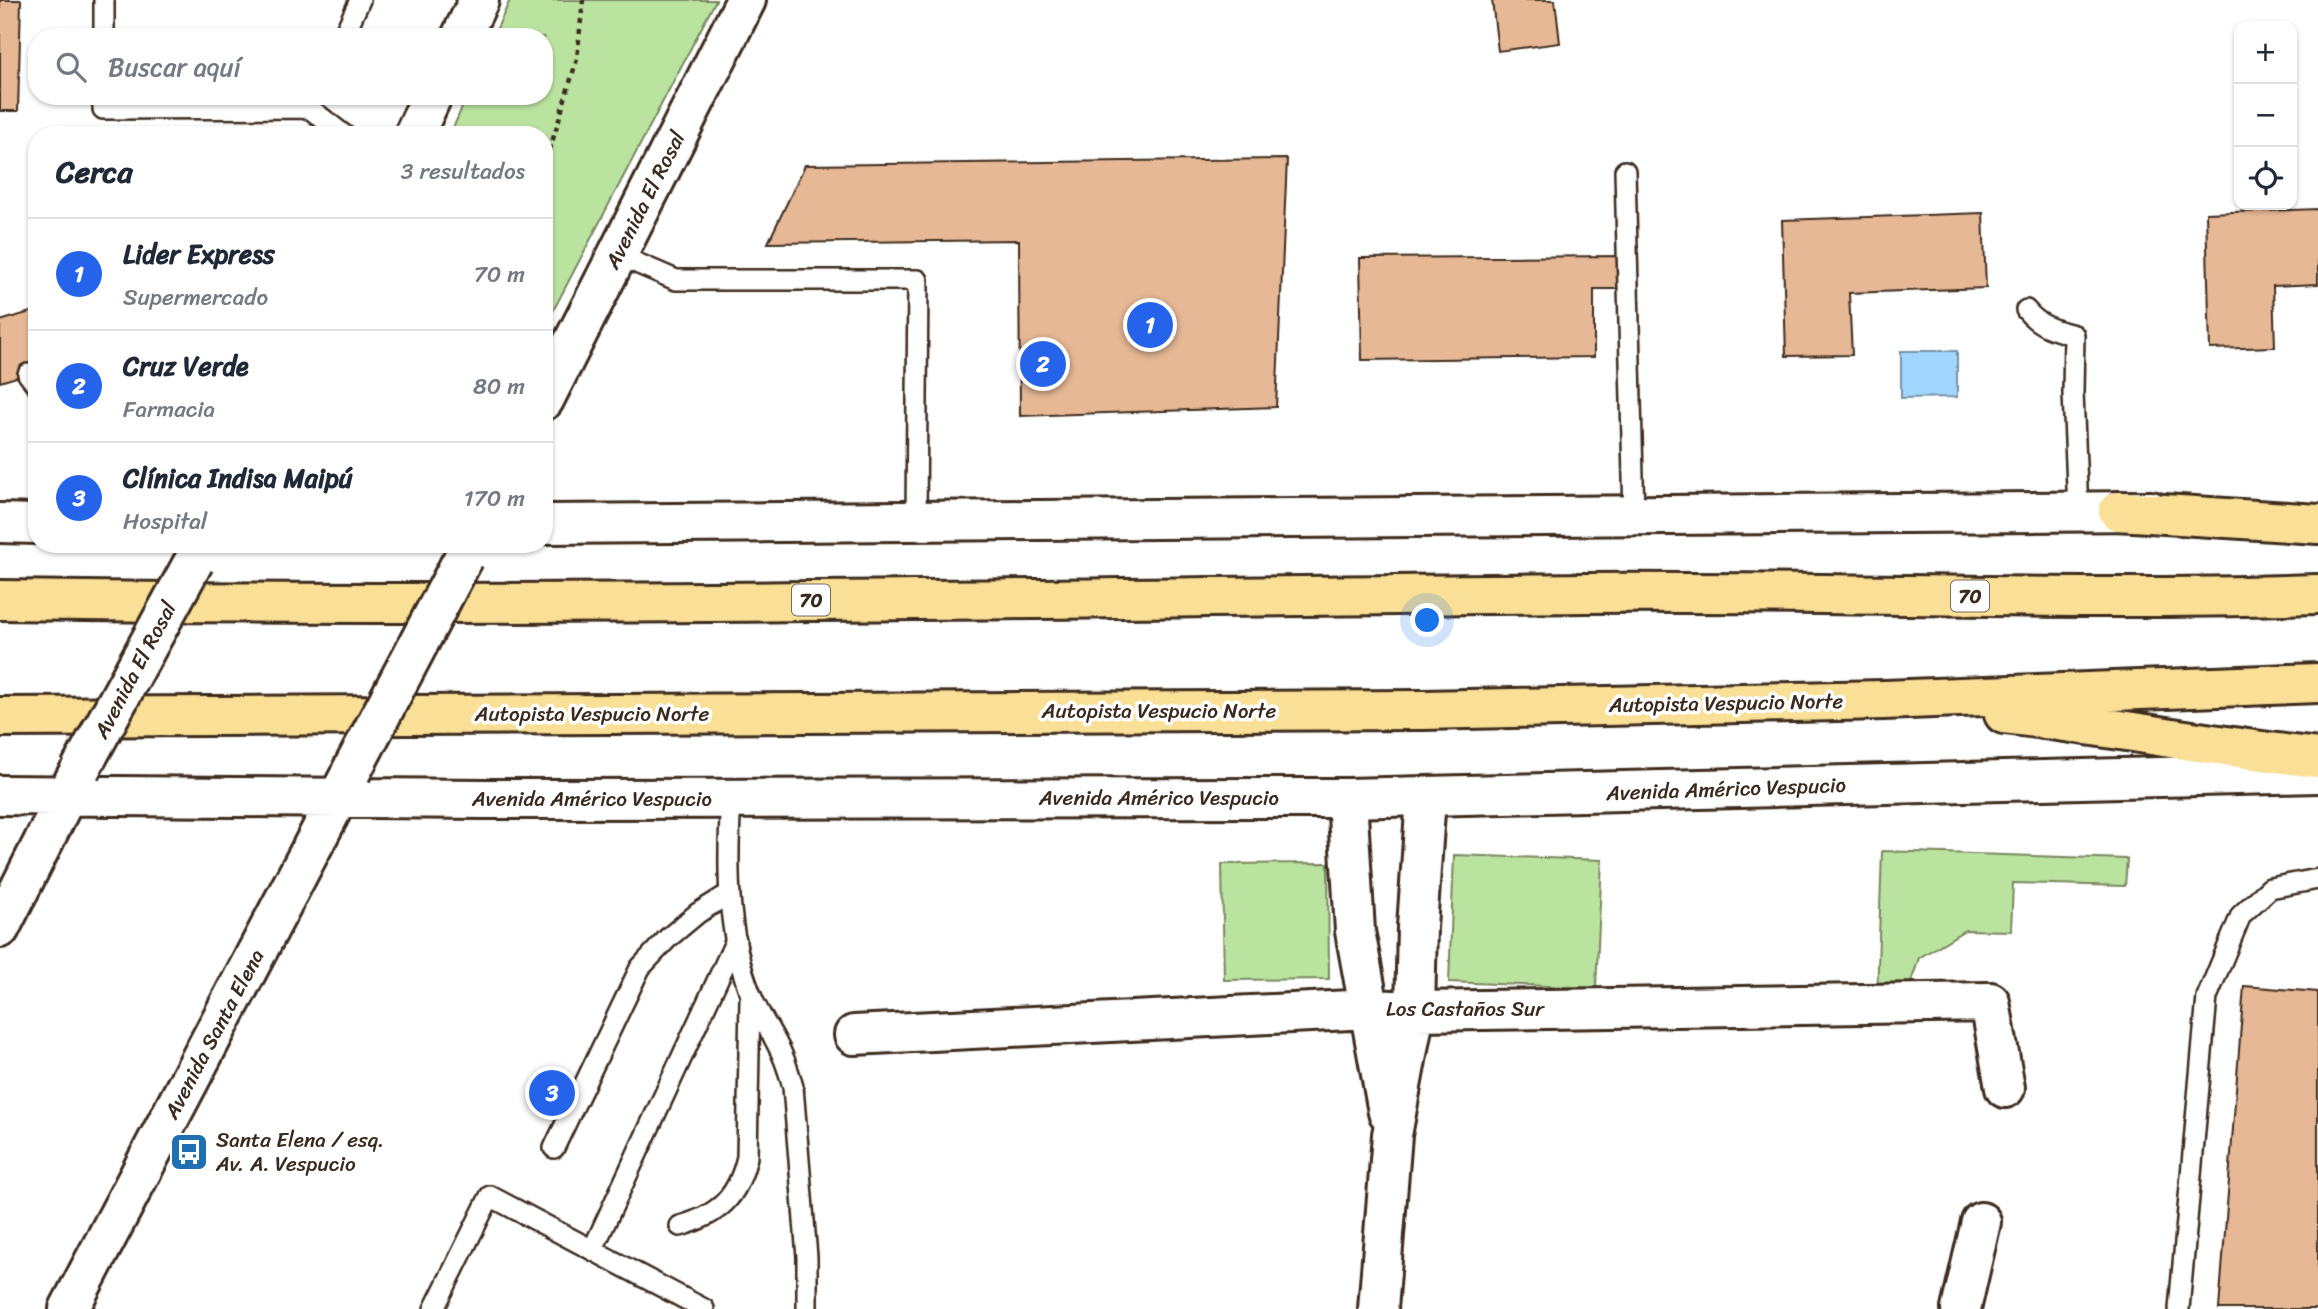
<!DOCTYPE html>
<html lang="es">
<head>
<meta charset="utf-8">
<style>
	:root { --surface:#fff; --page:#f2f2f3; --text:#1f2937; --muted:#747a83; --line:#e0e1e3; --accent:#2563eb }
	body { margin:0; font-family:Sriracha,sans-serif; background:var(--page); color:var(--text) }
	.controls { position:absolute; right:21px; top:21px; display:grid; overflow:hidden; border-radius:14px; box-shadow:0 2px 5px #0004 }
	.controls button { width:63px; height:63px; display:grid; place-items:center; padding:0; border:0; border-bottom:2px solid var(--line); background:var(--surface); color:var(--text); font:35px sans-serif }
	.you { position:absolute; left:1428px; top:621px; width:24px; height:24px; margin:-18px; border:5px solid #fff; border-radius:50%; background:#1a73e8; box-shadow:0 0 0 10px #1a73e833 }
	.badge { display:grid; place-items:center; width:46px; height:46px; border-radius:50%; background:var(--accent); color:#fff; font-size:23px; font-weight:700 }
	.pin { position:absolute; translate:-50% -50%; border:4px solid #fff; box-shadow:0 2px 7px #0006 }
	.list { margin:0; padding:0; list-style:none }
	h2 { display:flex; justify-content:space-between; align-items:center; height:91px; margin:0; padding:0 28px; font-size:30px }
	h2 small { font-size:23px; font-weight:400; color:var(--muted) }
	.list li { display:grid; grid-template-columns:46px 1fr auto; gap:21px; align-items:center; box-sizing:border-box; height:112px; padding:0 28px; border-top:2px solid var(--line) }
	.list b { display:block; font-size:26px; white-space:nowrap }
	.list p { margin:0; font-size:23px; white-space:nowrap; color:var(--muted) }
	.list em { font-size:23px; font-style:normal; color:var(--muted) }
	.icon { flex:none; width:38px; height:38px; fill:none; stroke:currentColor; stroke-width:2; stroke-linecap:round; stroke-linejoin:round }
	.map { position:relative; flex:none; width:2318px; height:1309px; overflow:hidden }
	.search { position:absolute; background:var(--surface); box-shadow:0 2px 5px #0004; left:28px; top:28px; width:525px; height:77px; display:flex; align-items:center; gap:18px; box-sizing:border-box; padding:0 24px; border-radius:28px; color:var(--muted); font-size:26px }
	.panel { position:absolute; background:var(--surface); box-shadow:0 2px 5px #0004; left:28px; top:126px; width:525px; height:427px; border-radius:28px }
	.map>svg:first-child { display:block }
</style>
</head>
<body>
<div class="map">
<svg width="2318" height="1309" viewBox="0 0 2318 1309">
	<rect width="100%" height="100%" fill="#fff"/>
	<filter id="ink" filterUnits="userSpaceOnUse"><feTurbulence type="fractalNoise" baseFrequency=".0143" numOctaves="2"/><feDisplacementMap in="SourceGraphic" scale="14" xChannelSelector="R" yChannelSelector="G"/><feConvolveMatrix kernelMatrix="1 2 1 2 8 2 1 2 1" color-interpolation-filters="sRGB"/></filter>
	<g filter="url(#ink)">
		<path fill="#bae3a0" stroke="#7a865f" stroke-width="2" d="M510 0H716L553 311 544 314V135H450L467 96H544V37H493Z
			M1882 851 2127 859 2125 886 2013 883 2011 931 1965 930 1919 958 1906 998 1877 996Z
			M1454 855 1602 860 1596 988 1449 982Z
			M1328 863 1329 979 1224 980 1222 864Z"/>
		<path fill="#a0d6ff" stroke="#7891a5" stroke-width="2" d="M1901 351H1957V397L1901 398Z"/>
		<path fill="#e6b896" stroke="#3b2a1e" stroke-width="2" d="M0 0H21L18 111H0Z
			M1492 0H1555L1560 43 1498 51Z
			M1287 159 1276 407 1020 416 1019 240 768 243 805 165Z
			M2318 209V284L2273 286 2275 347 2210 349 2206 213Z
			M1983 213 1986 288 1849 293 1852 355 1786 356 1782 220Z
			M1624 256 1623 289H1594V357L1362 360 1360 258Z
			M37 310V371L0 382V321Z
			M2244 986 2318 992V1309H2219Z"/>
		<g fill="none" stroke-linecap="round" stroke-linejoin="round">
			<defs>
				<path id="lane" d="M104 37V0
					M343 37 360 0
					M103 96V109L309 108 344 135
					M1625 171 1634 515
					M618 255 676 280H918L916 521
					M2026 310C2039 326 2054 330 2074 335L2073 393 2078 511
					M28 374 37 386
					M731 799C727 863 726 934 751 995 757 1012 768 1026 776 1042 784 1056 789 1072 793 1087L807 1257V1309
					M554 1148 640 968 668 938 698 913 730 893
					M680 1226C719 1215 738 1197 747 1157L750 999
					M593 1249 736 940
					M434 1309 490 1196 704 1309
					M2179 1309 2207 997 2241 915 2270 888 2318 879"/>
				<path id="street" d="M1347 798 1355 931 1388 1112
					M854 1035 1370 1009 1415 1011 1990 1002 2005 1088
					M1378 1309 1392 1135 1415 1011 1417 927 1426 797
					M1961 1309 1981 1222"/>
				<path id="secondary" d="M461 37 479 0
					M414 135 432 96
					M544 400 746 0
					M0 523 37 524
					M544 524 2151 511
					M0 795 486 799 1347 798 2318 773
					M0 928 76 777
					M69 1309 349 777"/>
				<path id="highway" d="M2118 511 2318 524
					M0 600C528 608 1056 598 1584 593 1829 591 2073 602 2318 594
					M2004 714C2109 726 2213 747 2318 758
					M0 717 1423 710 1884 700 2318 683"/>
			</defs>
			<use href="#lane" stroke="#3b2a1e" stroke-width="24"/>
			<use href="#street" stroke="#3b2a1e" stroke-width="44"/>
			<use href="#secondary" stroke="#3b2a1e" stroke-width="44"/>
			<use href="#highway" stroke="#3b2a1e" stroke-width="44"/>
			<path stroke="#3b2a1e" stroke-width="4.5" stroke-dasharray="5 5" stroke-linecap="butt" d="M544 169 577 59 583 0"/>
			<use href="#lane" stroke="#fff" stroke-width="19"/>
			<use href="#street" stroke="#fff" stroke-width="38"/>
			<use href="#secondary" stroke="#fff" stroke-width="38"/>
			<use href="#highway" stroke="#fadf96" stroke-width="38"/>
			<defs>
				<path id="secondary-bridge" d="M80 770 194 561
					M351 772 464 557"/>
			</defs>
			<use href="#secondary-bridge" stroke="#3b2a1e" stroke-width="44" stroke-linecap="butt"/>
			<use href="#secondary-bridge" stroke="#fff" stroke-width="38"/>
		</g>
	</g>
	<defs>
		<symbol id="bus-square" viewBox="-11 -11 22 22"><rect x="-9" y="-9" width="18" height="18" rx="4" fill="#1f6fb2" stroke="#fff"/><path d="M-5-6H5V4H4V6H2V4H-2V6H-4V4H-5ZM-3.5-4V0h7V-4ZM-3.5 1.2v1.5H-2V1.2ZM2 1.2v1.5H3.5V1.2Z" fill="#fff"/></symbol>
	</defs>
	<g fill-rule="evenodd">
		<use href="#bus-square" x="167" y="1130" width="44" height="44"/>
	</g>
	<g text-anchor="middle" stroke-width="7" stroke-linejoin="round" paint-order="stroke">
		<g fill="#fff" stroke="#766a62" stroke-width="2">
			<rect x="1951" y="580.5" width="38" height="31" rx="5"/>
			<rect x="792" y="584.5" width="38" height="31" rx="5"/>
		</g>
		<g font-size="19" font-weight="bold" fill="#3b2a1e">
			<text x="1970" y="603">70</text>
			<text x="811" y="607">70</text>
		</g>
		<g font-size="21" fill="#3b2a1e" stroke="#fff">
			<text transform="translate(645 200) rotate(-63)" y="7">Avenida El Rosal</text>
			<text transform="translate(135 670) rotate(-62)" y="7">Avenida El Rosal</text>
			<text transform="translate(1726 703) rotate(-1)" y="7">Autopista Vespucio Norte</text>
			<text x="1159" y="718">Autopista Vespucio Norte</text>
			<text x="592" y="721">Autopista Vespucio Norte</text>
			<text transform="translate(1726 789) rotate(-2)" y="7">Avenida Américo Vespucio</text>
			<text x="1159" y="805">Avenida Américo Vespucio</text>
			<text x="592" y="806">Avenida Américo Vespucio</text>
			<text x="1465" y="1016">Los Castaños Sur</text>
			<text transform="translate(214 1034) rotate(-62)" y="7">Avenida Santa Elena</text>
		</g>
		<g font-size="21" fill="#3b2a1e" stroke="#fff" text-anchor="start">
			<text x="216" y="1147">Santa Elena / esq.<tspan x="216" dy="24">Av. A. Vespucio</tspan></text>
		</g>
	</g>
</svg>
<div class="controls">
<button>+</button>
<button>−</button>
<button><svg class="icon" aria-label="locate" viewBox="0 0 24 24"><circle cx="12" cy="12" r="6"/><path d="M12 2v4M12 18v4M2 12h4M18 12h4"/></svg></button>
</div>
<div class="you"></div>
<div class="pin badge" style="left:1150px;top:325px">1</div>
<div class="pin badge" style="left:1043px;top:364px">2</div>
<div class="pin badge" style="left:552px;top:1093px">3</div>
<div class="search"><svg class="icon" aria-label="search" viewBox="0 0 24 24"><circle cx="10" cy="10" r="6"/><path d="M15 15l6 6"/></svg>Buscar aquí</div>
<section class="panel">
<h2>Cerca<small>3 resultados</small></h2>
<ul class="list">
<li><span class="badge">1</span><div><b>Lider Express</b><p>Supermercado</p></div><em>70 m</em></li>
<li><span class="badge">2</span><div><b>Cruz Verde</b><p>Farmacia</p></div><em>80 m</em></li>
<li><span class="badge">3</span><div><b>Clínica Indisa Maipú</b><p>Hospital</p></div><em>170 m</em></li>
</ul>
</section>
</div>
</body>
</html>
